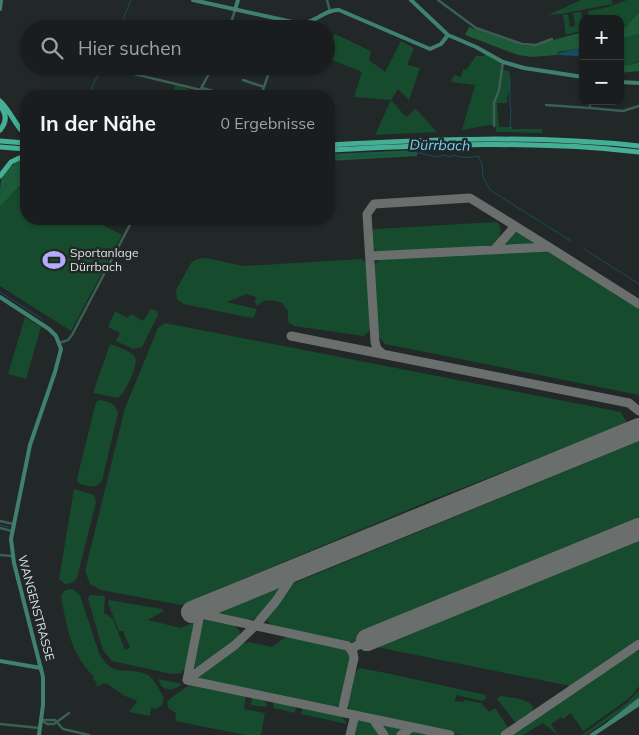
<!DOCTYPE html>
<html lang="de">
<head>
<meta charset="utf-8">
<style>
	:root { --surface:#1a1d1d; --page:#232626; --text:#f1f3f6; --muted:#9fa2a4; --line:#383b3b }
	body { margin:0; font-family:Mulish,sans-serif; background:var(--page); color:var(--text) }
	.controls { position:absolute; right:15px; top:15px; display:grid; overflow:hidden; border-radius:10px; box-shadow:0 1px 4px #0004 }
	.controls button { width:45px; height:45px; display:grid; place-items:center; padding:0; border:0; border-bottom:1px solid var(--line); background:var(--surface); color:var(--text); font:25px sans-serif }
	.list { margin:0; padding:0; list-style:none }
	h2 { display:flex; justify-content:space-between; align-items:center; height:65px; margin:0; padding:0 20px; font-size:21px }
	h2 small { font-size:16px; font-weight:400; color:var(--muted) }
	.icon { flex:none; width:28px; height:28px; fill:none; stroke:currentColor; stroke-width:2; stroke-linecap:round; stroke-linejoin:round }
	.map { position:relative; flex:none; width:639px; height:735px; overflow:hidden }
	.search { position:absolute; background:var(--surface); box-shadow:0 1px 4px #0004; left:20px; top:20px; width:315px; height:55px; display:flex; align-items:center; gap:12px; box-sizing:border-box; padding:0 18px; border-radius:28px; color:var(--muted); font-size:19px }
	.panel { position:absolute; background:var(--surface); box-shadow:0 1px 4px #0004; left:20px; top:90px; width:315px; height:135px; border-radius:20px }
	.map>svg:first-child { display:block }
</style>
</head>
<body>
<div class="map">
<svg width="639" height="735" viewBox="0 0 639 735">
	<rect width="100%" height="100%" fill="#222727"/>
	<path fill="#174b2e" d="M581 0H611L613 4 561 14 548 15Z
		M627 0H639V12L626 27 620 29V19H589L588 11 605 8Z
		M581 12 583 30 566 35 563 15 568 14 570 27 575 26 573 13Z
		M335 34 371 51 369 60 385 72 401 41 414 48 407 65 420 68 409 100 398 89 391 100 406 117 416 109 437 132 375 135 391 100 354 97 362 72 327 58 332 43 330 40Z
		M639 34V61L630 65 621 64 620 39Z
		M485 53 503 62 502 69 510 72V91L508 94 507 103H497L499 127H512V129H542V133L496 132 495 124 462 130 475 85 451 82 454 75 461 77 463 69 466 70 476 56H484Z
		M176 85 196 92 194 96H170Z
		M22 185 26 188V219H92L122 235 71 331 0 286V205Z
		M497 222 500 226C501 237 499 241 491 247L384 254 377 252 372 248 371 232 374 229Z
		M516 232 521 233 541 245 502 246 512 234Z
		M528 250 550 252 639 307V395L385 344 377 335 373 266 381 258Z
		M206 258 244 266 361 259 366 263 368 271 372 326 368 332 364 336 294 326 288 322V311L282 303C272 300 265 298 257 306L255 302 256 297 247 294 227 302 256 309 255 315 252 318 183 304 177 299 176 290 191 263 197 259Z
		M151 309 157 311 158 315 142 347 133 349 116 341 120 333 108 327 115 311 127 318 131 314 143 321Z
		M25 317 41 327 26 379 8 374Z
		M165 323 621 412 627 423 427 502 181 605 101 590 90 584 85 571 125 408 158 328Z
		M110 344C117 347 130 350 135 357 139 364 125 394 118 398L93 393Z
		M100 400C109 402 116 403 118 413L102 481C95 490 87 486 78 483L77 479 96 402Z
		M639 441V639L570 686 272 626 267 621 268 616 292 584Z
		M74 489 94 495 96 502 77 578 72 583 65 584 59 579Z
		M277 587 279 590 259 616 253 619 246 620 216 613Z
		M69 589 74 590 80 595 99 653C113 680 128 665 148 675 155 680 160 691 164 698L162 705 156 709 151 708 150 716 129 712 137 702 136 700 125 696 106 683 95 687 97 683 93 679 94 677C70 652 67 628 61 596L64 591Z
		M90 595 105 596 104 613 113 619 125 650 130 648 123 631H119L108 603 109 600 162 609 164 611 148 620 181 628 192 623 195 624 187 666 181 673 172 674 112 661 103 650 88 599Z
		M212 618 234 624 240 632C237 643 206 668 194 668L192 665 201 624 206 619Z
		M287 636 342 646 349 652 351 660 342 702 337 706 329 707 202 681 199 678 201 673 240 644 249 642 272 647Z
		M631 652H639V686L634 693 627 700 583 731 571 713 563 719 561 717 551 724 558 735 543 723 523 735H509Z
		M359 668 386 673 486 695V699L482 701 457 695 454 701 464 702V700L481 703 489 712 495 708 508 727 509 730 501 735H461L354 713 350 710 347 704 353 675Z
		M158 679 182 684C172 693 162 691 158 679Z
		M189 685 246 696 244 709 265 713 261 735H246L175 721 176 713 168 708 167 701Z
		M639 690V699L586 735H582L628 702Z
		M500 696C508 697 520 698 528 702 542 709 523 722 515 722L497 699Z
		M252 697 263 699 267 704V707L251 705Z
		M276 701 296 706 295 713 274 708 273 703Z
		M303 707 341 715 347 724 301 714Z
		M362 720 370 721 437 735H351C353 727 353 721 362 720Z"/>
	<path fill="#1d5a38" d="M639 12V34L620 39V29L626 27Z
		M469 27 521 45 531 46 583 32V50L577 49 558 52 557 55 532 57 518 55 465 35Z
		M620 61 621 64 630 65 639 62V71L620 73Z
		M417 150V156L329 161V154Z
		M26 157V187L22 184 0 206C0 173 0 172 26 157Z"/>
	<path fill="#1a4c61" d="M577 49 583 50V53L577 56 557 55 559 53Z"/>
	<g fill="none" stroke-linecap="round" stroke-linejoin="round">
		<path stroke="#1a4c61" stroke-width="1" d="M119 29 131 0
			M510 78V105L511 109 510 129
			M88 96 102 66
			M329 158 420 153 437 157 445 155 450 157 454 155C460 158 472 158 478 156L482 163 483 177 490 190 571 241
			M0 193 14 175 26 167
			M584 249 639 284
			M0 292 42 319
			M0 525 9 527"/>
		<path stroke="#6a6f6e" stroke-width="9" d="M495 249 515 226
			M370 256 549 247 639 304
			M291 336 629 403 639 411
			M383 354 377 349 375 342 367 214 374 204 470 198 549 247
			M624 435 639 428
			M192 612 348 646 353 653 354 658 342 712
			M351 649 367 640
			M187 680 450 735
			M187 680 235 645 256 625 276 601 292 577 304 566
			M187 680 200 614
			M373 719 384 735
			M350 735 355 715
			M401 735 412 727
			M505 735 639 644"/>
		<path stroke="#6a6f6e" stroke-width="22" d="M192 612 639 429
			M367 640 639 529"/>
		<path stroke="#3a6055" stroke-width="2.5" d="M327 0 330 11
			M438 0 476 28 522 44 536 45 552 39
			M304 23 306 29
			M122 29 125 25
			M229 29 235 10
			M326 41 331 43
			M109 66 113 69 201 90
			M243 80 264 87
			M202 88 232 96
			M197 96 213 66
			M261 96 271 66
			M546 105 590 108V101
			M590 108 623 111 639 106
			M494 126V103L499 90 503 62
			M59 343 68 340 72 335 133 219
			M0 521 13 524
			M0 528 12 531
			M0 555 12 556
			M41 720H55L63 729 89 735
			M41 720 47 724H54L69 713
			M0 724 40 728"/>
		<path stroke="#40806f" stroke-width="4" d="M193 0 297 23C316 24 324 9 339 10L430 49 441 44 448 35
			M411 0 448 35 476 47 503 62 524 68 583 77
			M0 9 1 0
			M235 10 238 0
			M620 82 639 83
			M0 297 49 329 56 336 61 349 55 372 30 445 11 539 14 563 43 677V705L39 735
			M0 661 41 668
			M608 724 639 700
			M592 735 639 704"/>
		<path stroke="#45af95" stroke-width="5" d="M0 101C11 111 15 126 26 135
			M0 106C7 114 7 122 0 130
			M0 141 26 143
			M329 145C433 139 535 135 639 146
			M0 147 26 149
			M329 150C433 145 535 140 639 152
			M0 176 11 162 26 155"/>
	</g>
	<defs>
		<symbol id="stadium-bare" viewBox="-9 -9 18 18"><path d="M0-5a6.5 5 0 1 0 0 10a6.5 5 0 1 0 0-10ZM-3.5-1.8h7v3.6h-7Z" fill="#b0aefa" stroke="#222727" stroke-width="2.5" paint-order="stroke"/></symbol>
	</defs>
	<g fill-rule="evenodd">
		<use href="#stadium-bare" x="38" y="244" width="32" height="32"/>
	</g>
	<g text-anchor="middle" stroke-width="5" stroke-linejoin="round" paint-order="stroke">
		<g font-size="12" fill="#dee2e1" stroke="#222727" text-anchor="start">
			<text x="70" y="257">Sportanlage<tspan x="70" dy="14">Dürrbach</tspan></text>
		</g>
		<g font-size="12" fill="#dee2e1" stroke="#222727">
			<text transform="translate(36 608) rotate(75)" y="4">WANGENSTRASSE</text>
		</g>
		<g font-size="14" font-style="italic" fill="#74d3fe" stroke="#222727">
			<text transform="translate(440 145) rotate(1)" y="5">Dürrbach</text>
		</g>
	</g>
</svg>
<div class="controls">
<button>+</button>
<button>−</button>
</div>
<div class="search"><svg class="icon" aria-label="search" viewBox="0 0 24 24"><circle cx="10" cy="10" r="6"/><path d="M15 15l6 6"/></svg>Hier suchen</div>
<section class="panel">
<h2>In der Nähe<small>0 Ergebnisse</small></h2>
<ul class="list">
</ul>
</section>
</div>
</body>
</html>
